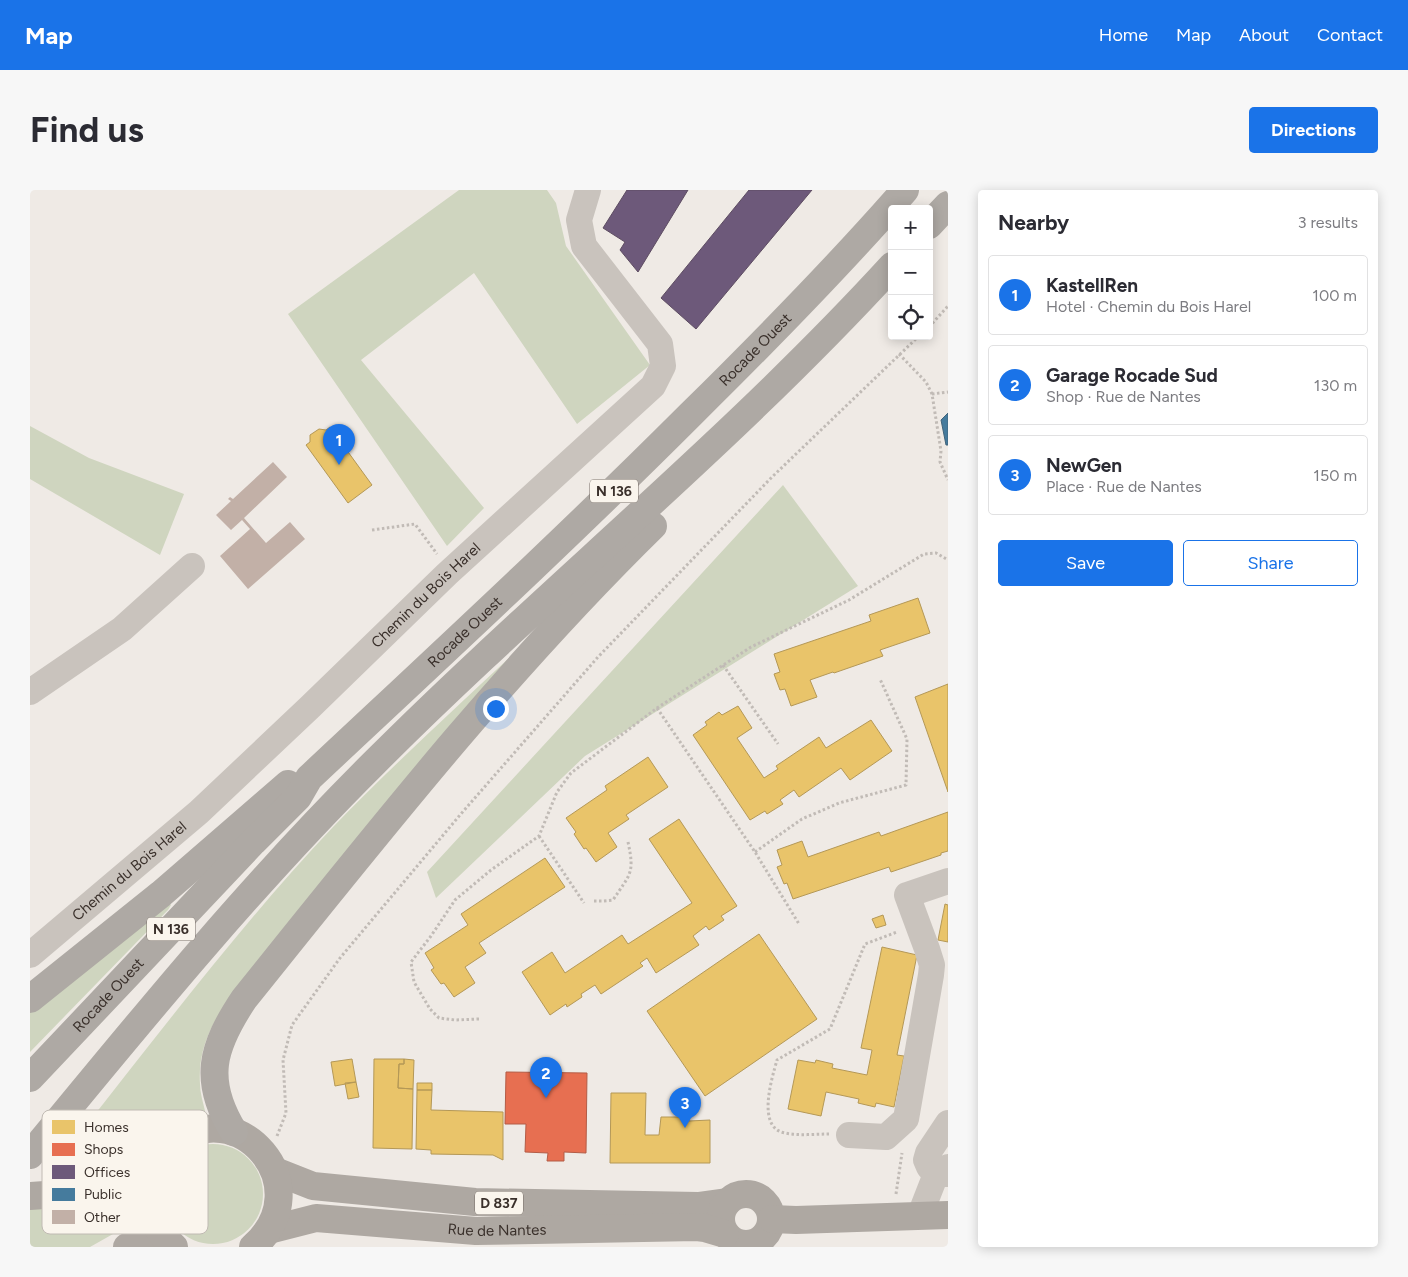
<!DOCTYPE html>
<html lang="en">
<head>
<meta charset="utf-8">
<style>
	:root { --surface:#fff; --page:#f7f7f7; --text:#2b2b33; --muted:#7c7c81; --line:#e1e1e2; --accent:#1a73e8 }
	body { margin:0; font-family:Figtree,sans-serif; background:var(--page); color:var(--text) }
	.controls { position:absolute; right:15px; top:15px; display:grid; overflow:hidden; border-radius:5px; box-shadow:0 2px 12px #0003 }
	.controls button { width:45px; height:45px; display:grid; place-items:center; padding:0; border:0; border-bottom:1px solid var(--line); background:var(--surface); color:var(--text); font:25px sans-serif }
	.you { position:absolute; left:465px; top:518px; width:18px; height:18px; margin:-12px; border:4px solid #fff; border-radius:50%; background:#1a73e8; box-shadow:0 0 0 8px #1a73e833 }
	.badge { display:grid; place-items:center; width:32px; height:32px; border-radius:50%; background:var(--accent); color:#fff; font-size:16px; font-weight:700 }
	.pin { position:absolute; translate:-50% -41px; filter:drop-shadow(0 1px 2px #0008) }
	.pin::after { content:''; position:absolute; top:26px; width:18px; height:15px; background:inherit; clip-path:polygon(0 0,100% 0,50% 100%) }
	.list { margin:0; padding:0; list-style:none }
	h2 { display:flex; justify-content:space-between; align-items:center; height:65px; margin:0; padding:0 20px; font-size:21px }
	h2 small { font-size:16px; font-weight:400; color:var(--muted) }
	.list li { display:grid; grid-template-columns:32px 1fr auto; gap:15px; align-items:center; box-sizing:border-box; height:80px; margin:0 10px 10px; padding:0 10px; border:1px solid var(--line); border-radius:5px }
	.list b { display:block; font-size:19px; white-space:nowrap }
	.list p { margin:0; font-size:16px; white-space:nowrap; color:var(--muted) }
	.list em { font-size:16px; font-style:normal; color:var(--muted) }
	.actions { display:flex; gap:10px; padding:15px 20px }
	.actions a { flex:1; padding:11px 0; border:1px solid var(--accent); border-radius:5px; text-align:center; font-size:18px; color:var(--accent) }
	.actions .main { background:var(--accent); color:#fff }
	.icon { flex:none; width:28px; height:28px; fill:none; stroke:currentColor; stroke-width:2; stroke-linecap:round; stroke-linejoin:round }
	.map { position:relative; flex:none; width:918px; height:1057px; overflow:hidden; border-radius:5px }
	header { display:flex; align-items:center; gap:30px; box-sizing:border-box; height:70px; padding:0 25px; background:var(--accent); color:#fff }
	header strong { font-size:24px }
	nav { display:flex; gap:28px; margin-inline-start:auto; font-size:18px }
	.intro { display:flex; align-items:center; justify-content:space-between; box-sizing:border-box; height:120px; padding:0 30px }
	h1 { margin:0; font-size:35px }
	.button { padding:12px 22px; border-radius:5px; background:var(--accent); color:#fff; font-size:18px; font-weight:700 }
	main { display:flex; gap:30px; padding:0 30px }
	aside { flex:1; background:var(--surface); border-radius:5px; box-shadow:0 2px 12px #0003 }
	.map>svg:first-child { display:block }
</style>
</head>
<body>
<header>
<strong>Map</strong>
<nav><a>Home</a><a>Map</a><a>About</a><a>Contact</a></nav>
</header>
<div class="intro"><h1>Find us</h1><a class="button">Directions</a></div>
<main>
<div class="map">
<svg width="918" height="1057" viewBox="0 0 918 1057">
	<rect width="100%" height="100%" fill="#efeae5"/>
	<path fill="#cfd5bf" d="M429 0H517L526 13 536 56 620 175 547 234 444 83 331 170 454 318 417 356 258 124Z
		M0 236 59 268 154 304 130 365 0 289Z
		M753 295 828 396 555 566 406 708 397 682Z
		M494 454 219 784C192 818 167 848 170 894 170 903 173 912 175 921 165 927 152 928 142 933 127 942 117 957 103 967 76 987 50 986 18 988L53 946 50 943C132 840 212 733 303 637 364 574 430 514 494 454Z
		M135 708 141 715 138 720 0 862V816Z
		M133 1004a50 50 0 1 1 100 0a50 50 0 1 1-100 0Z
		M93 1013 99 1020 104 1036 83 1044 60 1057H0V1017L15 1016 16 1021 57 1020Z"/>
	<path fill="#e9c46a" stroke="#b49857" d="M300 237 342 295 318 313 276 255 280 252V245L289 239 296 240Z
		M888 408 900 443 850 460 853 466 804 483 803 482 780 490 787 507 761 516 755 499 750 500 744 484 750 482 744 464 841 431 839 425Z
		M918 494V602L885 507Z
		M708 516 722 538 707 548 734 588 748 579 746 576 789 547 796 558 841 530 862 561 820 590 811 578 769 607 764 600 750 610 753 614 737 624 735 621 720 630 663 545 677 535 675 532 689 522 692 525Z
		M618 567 638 597 596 625 599 629 578 643 587 657 566 672 556 658 554 659 544 644 546 642 536 628 577 600 575 596Z
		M918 622V661L911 663V665L861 682 859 677 763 709 757 693 754 694 747 677 752 675 747 660 772 651 778 667 849 642 851 646Z
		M649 629 707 716 691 726 694 730 679 740 676 736 663 746 669 755 626 783 617 768 610 773 613 776 571 804 565 795 551 804 552 807 537 817 536 814 520 825 492 782 522 762 535 783 592 745 598 754 662 713 619 649Z
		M515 668 535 697 449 753 456 763 435 777 445 793 424 807 414 793 411 794 401 780 404 778 395 763 438 735 431 724Z
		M915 714 918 715V752L908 750Z
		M853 725 856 735 846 738 842 729Z
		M729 744 787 829 675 906 617 821Z
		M852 757 887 765 867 865 874 866 864 917 846 913 845 917 828 913 829 909 796 902 791 926 758 919 768 870 785 873 786 870 803 874 802 878 837 885 842 860 831 858Z
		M322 869 326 892 305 896 301 872Z
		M344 869H374V874H369L368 898 383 899 382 959 343 958Z
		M374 869 384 870 383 899 368 898 369 874H374Z
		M326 892 329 907 318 909 315 893Z
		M387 893H402V900H387Z
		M387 900H402L401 920 473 922V970L463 965 401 964V960L386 959Z
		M581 903H616L615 945H629L631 927H658L659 931 680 930V973H580Z"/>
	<path fill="#e76f51" stroke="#b35c46" d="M476 882 557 883 556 963 534 962V971H517L518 963 495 962 496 934H475Z"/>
	<path fill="#6d597a" stroke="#5e4d62" d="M597 0H658L608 82 590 60 595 52 573 38Z
		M719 0H782L666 139 631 108Z"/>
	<path fill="#457b9d" stroke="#42647b" d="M918 223V255H916L911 230Z"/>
	<path fill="#c2b0a7" d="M243 272 257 287 214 328 236 353 260 332 275 349 218 399 190 366 220 339 212 330 201 340 186 325 201 311 198 309 200 307 203 309Z"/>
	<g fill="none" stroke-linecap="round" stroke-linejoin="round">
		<path stroke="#c1bbb6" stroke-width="3" stroke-dasharray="2.5 2.5" stroke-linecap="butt" d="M899 137 918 116
			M869 164 896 192 902 204 911 261 910 272 918 290
			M902 204 918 202
			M342 340 385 334 407 364
			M693 475 748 554
			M627 518 725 662 769 734
			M509 646 554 713
			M725 662 772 629 809 613 876 595 877 549 850 489
			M564 711H573L583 710C600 684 605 684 598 652
			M449 829 425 830 409 828 400 819 384 792 381 772 401 746 425 710 461 680 509 646 527 602 541 583 627 518 721 457 819 410 894 364 906 363 918 370
			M799 944C785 944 769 946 755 943 726 938 742 888 747 870L800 839 835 754 867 742
			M247 946 256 923 253 870 262 835 310 768 430 625 568 467 742 287 889 146
			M866 1004 872 963"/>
		<g stroke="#c9c3bd" stroke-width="26">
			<path d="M0 502 92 439 162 376"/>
			<path id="s1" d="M0 765 169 622 280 517 417 384 623 196 633 176 630 154 554 56 549 30 558 0"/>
			<path d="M918 933 898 963 896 970 899 977 906 984 918 977"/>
			<path d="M819 945 856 947 876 929 901 785 902 775 897 759 877 705 918 691"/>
			<path d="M890 1025 906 984H918"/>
			<path d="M718 1055V1057"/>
		</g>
		<g stroke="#aea8a2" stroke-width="28">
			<path d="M245 981 283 996 445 1012 668 1016 697 1012"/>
			<circle cx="716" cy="1029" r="25"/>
			<path d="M0 1006 71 1001 87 997 123 978"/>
			<path d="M742 1029 766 1030 918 1025"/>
			<path id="s2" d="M239 1040 286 1028 446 1041 667 1037 675 1038 695 1044"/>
			<path d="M97 1057 136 1050"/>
			<path d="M144 1057C125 1040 116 1019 119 993 121 978 130 964 142 955 207 900 292 996 223 1057"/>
		</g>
		<g stroke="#aea9a4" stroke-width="28">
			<path d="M899 35 918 15"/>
			<path d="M0 809 131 704 258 594"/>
			<path id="s3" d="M0 888 223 652 268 607 279 588C407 468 536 349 660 225 734 152 807 78 875 0"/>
			<path d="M204 942C172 890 182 857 214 809 345 646 474 482 623 336"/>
			<path d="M0 965C111 830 221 695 345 572 514 403 700 253 862 76"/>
		</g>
	</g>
	<g text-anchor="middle" stroke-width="5" stroke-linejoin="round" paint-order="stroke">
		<g fill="#faf5ed" stroke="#746b65" stroke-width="1">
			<rect x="560" y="289.5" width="48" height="23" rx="4"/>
			<rect x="117" y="727.5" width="48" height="23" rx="4"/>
			<rect x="445" y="1001.5" width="48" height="23" rx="4"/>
		</g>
		<g font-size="14" font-weight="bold" fill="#3a302b">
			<text x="584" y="306">N 136</text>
			<text x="141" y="744">N 136</text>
			<text x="469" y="1018">D 837</text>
		</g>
		<g font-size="15" fill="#3a302b" stroke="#faf5ed">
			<text dy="5" stroke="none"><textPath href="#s3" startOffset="1029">Rocade Ouest</textPath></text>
			<text dy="5" stroke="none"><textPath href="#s1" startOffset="535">Chemin du Bois Harel</textPath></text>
			<text dy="5" stroke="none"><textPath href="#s3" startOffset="624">Rocade Ouest</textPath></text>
			<text dy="5" stroke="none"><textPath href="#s1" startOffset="130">Chemin du Bois Harel</textPath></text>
			<text dy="5" stroke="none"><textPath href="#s3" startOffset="114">Rocade Ouest</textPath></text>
			<text dy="5" stroke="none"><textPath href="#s2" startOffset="230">Rue de Nantes</textPath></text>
		</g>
	</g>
	<rect x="12" y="920" width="166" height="124" rx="8" fill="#faf5ed" stroke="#c0bab3" stroke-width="1"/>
	<rect x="22" y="930" width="23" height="14" fill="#e9c46a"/>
	<rect x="22" y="953" width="23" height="13" fill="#e76f51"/>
	<rect x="22" y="975" width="23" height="14" fill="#6d597a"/>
	<rect x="22" y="998" width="23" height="13" fill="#457b9d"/>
	<rect x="22" y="1020" width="23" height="14" fill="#c2b0a7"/>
	<g font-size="14" fill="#3a302b">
		<text x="54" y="942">Homes</text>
		<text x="54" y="964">Shops</text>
		<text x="54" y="987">Offices</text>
		<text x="54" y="1009">Public</text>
		<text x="54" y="1032">Other</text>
	</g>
</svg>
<div class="controls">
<button>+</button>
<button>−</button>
<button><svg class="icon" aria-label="locate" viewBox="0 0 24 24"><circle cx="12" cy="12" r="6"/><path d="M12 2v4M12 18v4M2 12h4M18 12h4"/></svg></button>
</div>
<div class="you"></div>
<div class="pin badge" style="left:309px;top:275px">1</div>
<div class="pin badge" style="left:516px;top:908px">2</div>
<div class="pin badge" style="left:655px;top:938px">3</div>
</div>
<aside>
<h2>Nearby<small>3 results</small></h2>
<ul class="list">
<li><span class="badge">1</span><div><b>KastellRen</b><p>Hotel · Chemin du Bois Harel</p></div><em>100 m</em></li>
<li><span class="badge">2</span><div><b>Garage Rocade Sud</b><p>Shop · Rue de Nantes</p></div><em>130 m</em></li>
<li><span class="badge">3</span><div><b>NewGen</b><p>Place · Rue de Nantes</p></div><em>150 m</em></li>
</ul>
<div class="actions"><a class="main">Save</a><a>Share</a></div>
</aside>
</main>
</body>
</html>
